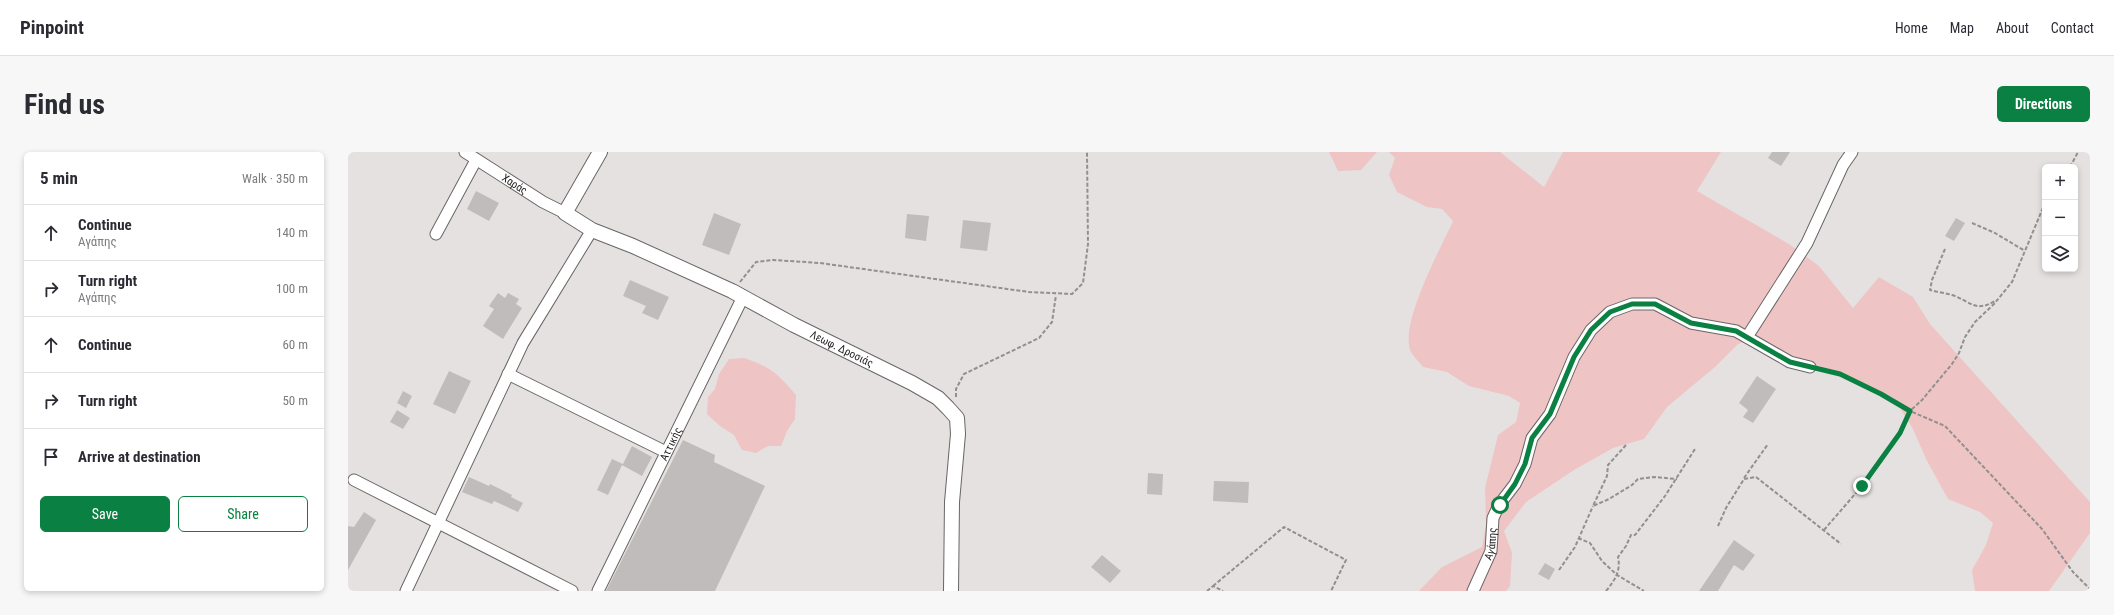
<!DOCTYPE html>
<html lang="en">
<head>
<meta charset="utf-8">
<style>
	:root { --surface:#fff; --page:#f7f7f7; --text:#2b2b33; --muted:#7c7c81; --line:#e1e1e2; --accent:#0b8043 }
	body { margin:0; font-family:"Roboto Condensed",sans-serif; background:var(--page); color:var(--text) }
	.controls { position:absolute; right:12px; top:12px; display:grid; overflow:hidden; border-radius:6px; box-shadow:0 2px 6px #0003 }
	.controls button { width:36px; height:36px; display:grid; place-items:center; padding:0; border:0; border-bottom:1px solid var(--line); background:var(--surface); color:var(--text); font:20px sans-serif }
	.stop { position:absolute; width:12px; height:12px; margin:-9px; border:3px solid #0b8043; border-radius:50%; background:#fff }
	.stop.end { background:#0b8043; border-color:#fff; box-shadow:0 1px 4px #0008 }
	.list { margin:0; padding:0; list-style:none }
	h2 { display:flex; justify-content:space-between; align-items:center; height:52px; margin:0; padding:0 16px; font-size:17px }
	h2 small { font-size:13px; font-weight:400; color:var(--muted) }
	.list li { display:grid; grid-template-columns:26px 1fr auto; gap:12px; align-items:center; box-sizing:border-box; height:56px; padding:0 16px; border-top:1px solid var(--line) }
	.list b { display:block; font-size:15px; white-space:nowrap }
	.list p { margin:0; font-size:13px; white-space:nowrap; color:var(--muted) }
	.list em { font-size:13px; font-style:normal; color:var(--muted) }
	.actions { display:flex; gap:8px; padding:12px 16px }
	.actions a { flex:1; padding:9px 0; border:1px solid var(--accent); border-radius:6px; text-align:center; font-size:14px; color:var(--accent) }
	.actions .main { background:var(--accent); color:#fff }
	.icon { flex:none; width:22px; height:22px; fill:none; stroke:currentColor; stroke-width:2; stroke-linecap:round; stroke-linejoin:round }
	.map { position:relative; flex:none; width:1742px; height:439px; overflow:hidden; border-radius:6px }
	header { display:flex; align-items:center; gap:24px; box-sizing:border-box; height:56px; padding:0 20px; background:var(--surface); border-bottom:1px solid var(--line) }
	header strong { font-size:19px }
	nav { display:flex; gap:22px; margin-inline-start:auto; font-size:14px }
	.intro { display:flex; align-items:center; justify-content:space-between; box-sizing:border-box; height:96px; padding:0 24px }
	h1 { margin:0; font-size:28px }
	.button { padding:10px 18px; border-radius:6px; background:var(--accent); color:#fff; font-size:14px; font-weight:700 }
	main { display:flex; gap:24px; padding:0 24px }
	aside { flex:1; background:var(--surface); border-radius:6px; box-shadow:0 2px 6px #0003 }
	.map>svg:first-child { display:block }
</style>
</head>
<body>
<header>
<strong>Pinpoint</strong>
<nav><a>Home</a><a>Map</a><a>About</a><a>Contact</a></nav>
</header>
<div class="intro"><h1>Find us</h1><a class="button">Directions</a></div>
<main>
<aside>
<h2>5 min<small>Walk · 350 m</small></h2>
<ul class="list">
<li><svg class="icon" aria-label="ahead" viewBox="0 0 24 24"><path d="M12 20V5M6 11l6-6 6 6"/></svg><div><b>Continue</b><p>Αγάπης</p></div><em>140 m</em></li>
<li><svg class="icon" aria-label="right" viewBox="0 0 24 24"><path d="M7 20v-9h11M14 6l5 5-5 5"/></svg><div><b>Turn right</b><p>Αγάπης</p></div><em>100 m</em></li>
<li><svg class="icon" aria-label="ahead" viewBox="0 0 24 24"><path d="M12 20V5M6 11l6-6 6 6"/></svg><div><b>Continue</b></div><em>60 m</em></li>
<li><svg class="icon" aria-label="right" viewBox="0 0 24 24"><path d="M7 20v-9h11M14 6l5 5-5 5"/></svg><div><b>Turn right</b></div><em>50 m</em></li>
<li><svg class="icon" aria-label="arrive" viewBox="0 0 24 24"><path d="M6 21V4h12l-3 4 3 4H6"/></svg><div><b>Arrive at destination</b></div></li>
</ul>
<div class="actions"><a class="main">Save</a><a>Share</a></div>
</aside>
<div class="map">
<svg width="1742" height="439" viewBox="0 0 1742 439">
	<rect width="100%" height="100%" fill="#e6e1e1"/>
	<path fill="#eec4c5" d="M981 0H1029L1013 18 990 19Z
		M1041 0H1152L1196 35 1215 0H1373L1349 39 1441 92 1471 114 1505 156 1531 125 1565 145 1582 172 1742 350V381L1701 439H1627L1624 418 1638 393 1645 371 1632 360 1600 347 1578 307 1565 277 1546 246 1489 219 1444 207 1408 185 1390 192 1367 215 1319 255 1296 287 1265 296 1226 318 1178 350 1156 379 1164 401 1162 434 1158 439H1071L1094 415 1134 395 1138 373 1137 336 1150 283 1168 270 1172 251 1161 244 1121 234 1099 220 1075 215C1071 210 1064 203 1062 198 1053 168 1092 98 1105 69L1094 57 1079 55 1049 40 1041 23 1047 6Z
		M396 206C423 215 430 222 448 243L447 267 439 279 433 294H420L408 301 394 298 386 283 372 274 359 262 360 245 367 237 371 222 381 207Z"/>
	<path fill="#c0bcbc" d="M1424 0H1442L1433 14 1420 6Z
		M128 39 151 51 141 69 119 57Z
		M366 61 393 72 381 103 354 93Z
		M559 62 581 64 578 89 557 86Z
		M1608 66 1617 71 1606 89 1597 84Z
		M615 68 643 71 639 99 612 96Z
		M282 128 321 145 310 168 294 161 298 154 275 144Z
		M150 141 157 146 160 141 171 147 168 152 174 156 155 187 135 174 146 157 141 154Z
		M101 219 123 229 107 262 85 252Z
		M1409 224 1428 237 1405 271 1395 265 1400 258 1391 251Z
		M55 239 64 244 58 256 49 251Z
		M49 258 62 266 55 277 42 270Z
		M335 288 367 303 366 310 417 334 367 439H258Z
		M284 294 304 305 294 324 274 313 260 343 249 338 264 307 275 312Z
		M800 321 815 322 814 343 799 342Z
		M121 325 141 334 142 332 164 343 163 345 175 351 170 360 146 349 144 352 114 340Z
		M866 329 901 330 900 351 865 349Z
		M16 360 28 368 0 418V374L6 375Z
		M1386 388 1407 403 1395 419 1386 413 1370 439H1351Z
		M754 403 773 419 762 431 743 415Z
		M1197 411 1207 417 1201 428 1190 422Z"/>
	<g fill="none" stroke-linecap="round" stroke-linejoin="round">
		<defs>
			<g id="minor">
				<path id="s1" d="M117 0 195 50 217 61"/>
				<path d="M88 82 128 8"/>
				<path d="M1399 185 1459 91 1495 13 1504 0"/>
				<path d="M160 222 318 300"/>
				<path d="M6 328 224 439"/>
				<path d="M58 439 175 191 244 78"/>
				<path id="s2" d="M250 439 395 145"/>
				<path id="s3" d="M1125 439 1143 399 1145 366 1151 353 1167 332 1177 312 1184 286 1202 262 1226 205 1243 178 1262 160 1284 152H1307L1343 171 1388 179 1442 210 1462 215"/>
			</g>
			<g id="tertiary">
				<path id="s4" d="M252 0 217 61 244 78 285 94 384 139 446 173 564 231 590 246 600 256 609 266 610 282 604 350 603 439"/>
			</g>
		</defs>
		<use href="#minor" stroke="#6a6666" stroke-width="13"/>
		<use href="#tertiary" stroke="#6a6666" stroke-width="16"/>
		<path stroke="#938f8f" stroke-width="2" stroke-dasharray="4 2" stroke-linecap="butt" d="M1722 15 1730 0
			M1624 71 1647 81 1677 99
			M1597 97 1584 128 1582 138C1589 140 1597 141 1604 143 1622 149 1627 161 1647 149
			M392 130 408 110 425 108 472 111 681 140 724 142 735 131 740 92 739 0
			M1472 218 1492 222 1509 230 1533 242 1562 259 1597 274 1694 377 1725 420 1742 437
			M608 245V237L616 222 691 186 704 170 708 143
			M1278 293 1260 313 1259 324 1245 354 1261 347 1284 333 1290 327 1306 325 1329 327
			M1396 326 1420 292
			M1370 374 1378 356 1396 327 1408 325 1493 392
			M1476 378 1514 334 1552 281 1562 259 1574 248 1604 212 1611 201 1617 185 1627 170 1646 152 1664 130 1697 51
			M1230 386 1242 391 1254 409 1269 423 1296 439
			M1211 418 1227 395 1245 354
			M865 434 936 375 998 408 983 439
			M859 439 865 434 875 439
			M1258 439C1267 428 1273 419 1270 405L1278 394 1283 383H1287L1317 344 1347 297"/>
		<use href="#minor" stroke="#fff" stroke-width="11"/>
		<use href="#tertiary" stroke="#fff" stroke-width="14"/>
	</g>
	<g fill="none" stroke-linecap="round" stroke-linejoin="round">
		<path stroke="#0b8043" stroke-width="5" d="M1152 353 1167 332 1177 312 1184 286 1202 262 1226 205 1243 178 1262 160 1284 152H1307L1343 171 1388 179 1442 210 1492 222 1533 242 1562 259 1552 281 1514 334"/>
	</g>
	<g text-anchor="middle" stroke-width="3.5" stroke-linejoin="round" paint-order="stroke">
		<g font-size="11" fill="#1d1b1b" stroke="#f3efef">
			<text dy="4" stroke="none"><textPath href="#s1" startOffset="59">Χαράς</textPath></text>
			<text dy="4" stroke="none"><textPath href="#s4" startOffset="379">Λεωφ. Δροσιάς</textPath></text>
			<text dy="4" stroke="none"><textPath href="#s2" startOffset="164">Αττικής</textPath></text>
			<text dy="4" stroke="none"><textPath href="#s3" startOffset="51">Αγάπης</textPath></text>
		</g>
	</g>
</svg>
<div class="controls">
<button>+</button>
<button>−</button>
<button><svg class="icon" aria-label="layers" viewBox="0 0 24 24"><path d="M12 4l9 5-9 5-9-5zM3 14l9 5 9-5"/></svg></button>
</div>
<div class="stop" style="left:1152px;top:353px"></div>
<div class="stop end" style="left:1514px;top:334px"></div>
</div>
</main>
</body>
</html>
